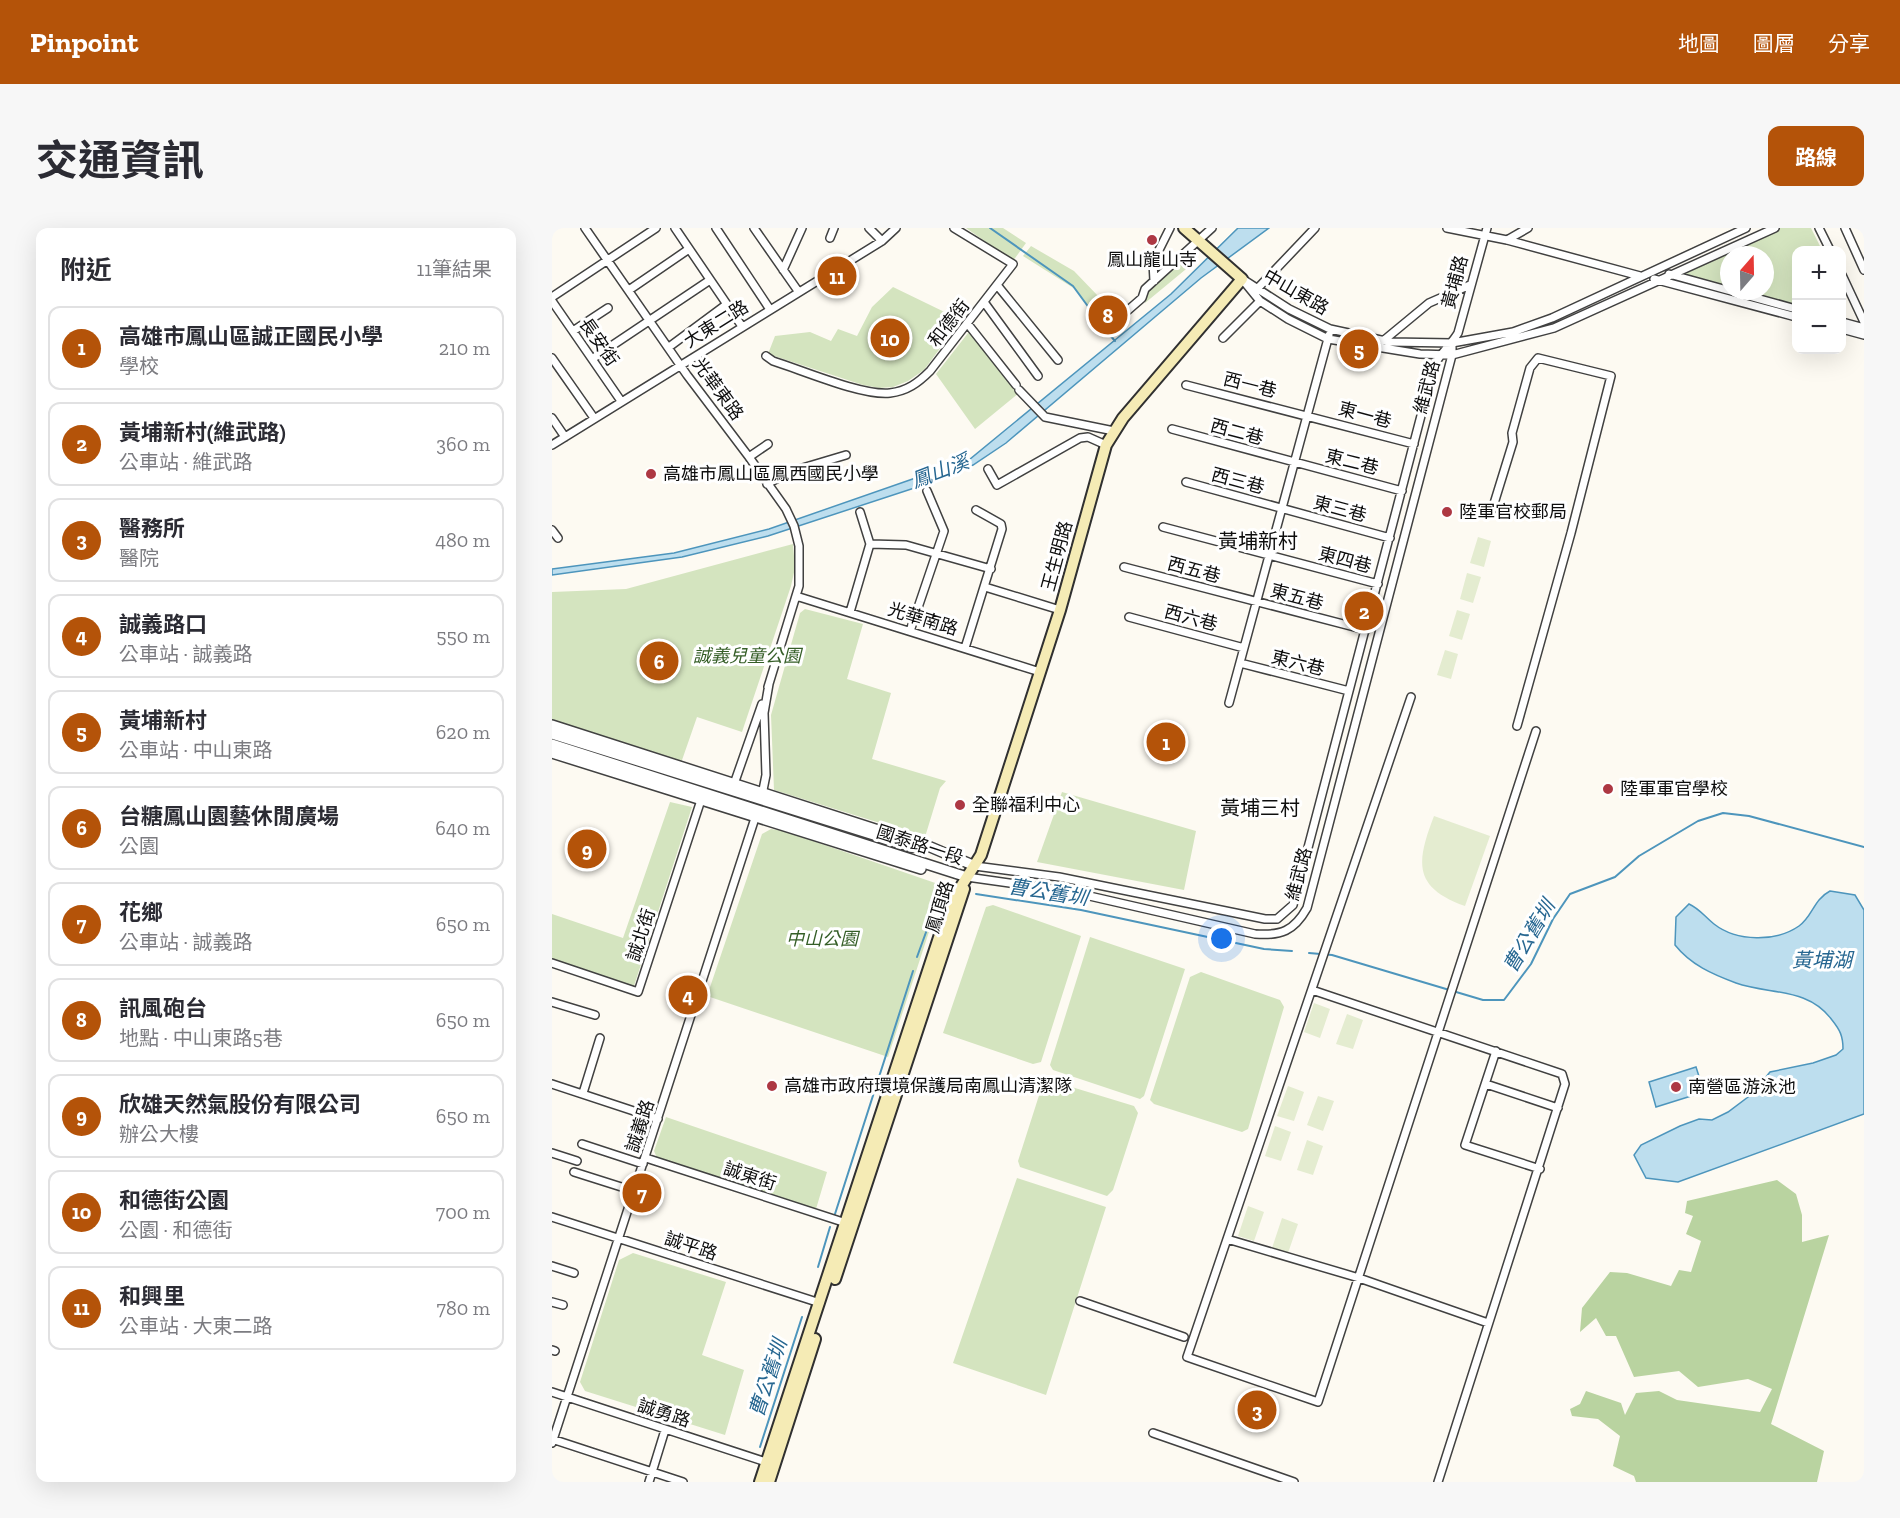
<!DOCTYPE html>
<html lang="zh-TW">
<head>
<meta charset="utf-8">
<style>
	:root { --surface:#fff; --page:#f7f7f7; --text:#2b2b33; --muted:#7c7c81; --line:#e1e1e2; --accent:#b45309 }
	body { margin:0; font-family:"Zilla Slab","Noto Sans TC",serif; background:var(--page); color:var(--text) }
	.controls { position:absolute; right:18px; top:18px; display:grid; overflow:hidden; border-radius:12px; box-shadow:0 6px 24px #0002 }
	.controls button { width:54px; height:54px; display:grid; place-items:center; padding:0; border:0; border-bottom:2px solid var(--line); background:var(--surface); color:var(--text); font:30px sans-serif }
	.compass { position:absolute; left:1168px; top:18px; width:54px; height:54px; border-radius:50%; background:var(--surface); box-shadow:0 6px 24px #0002; rotate:20deg }
	.you { position:absolute; left:670px; top:711px; width:21px; height:21px; margin:-15px; border:4px solid #fff; border-radius:50%; background:#1a73e8; box-shadow:0 0 0 9px #1a73e833 }
	.badge { display:grid; place-items:center; width:39px; height:39px; border-radius:50%; background:var(--accent); color:#fff; font-size:20px; font-weight:700 }
	.pin { position:absolute; translate:-50% -50%; border:3px solid #fff; box-shadow:0 2px 6px #0006 }
	.list { margin:0; padding:0; list-style:none }
	h2 { display:flex; justify-content:space-between; align-items:center; height:78px; margin:0; padding:0 24px; font-size:26px }
	h2 small { font-size:20px; font-weight:400; color:var(--muted) }
	.list li { display:grid; grid-template-columns:39px 1fr auto; gap:18px; align-items:center; box-sizing:border-box; height:84px; margin:0 12px 12px; padding:0 12px; border:2px solid var(--line); border-radius:12px }
	.list b { display:block; font-size:22px; white-space:nowrap }
	.list p { margin:0; font-size:20px; white-space:nowrap; color:var(--muted) }
	.list em { font-size:20px; font-style:normal; color:var(--muted) }
	.map { position:relative; flex:none; width:1312px; height:1254px; overflow:hidden; border-radius:12px }
	header { display:flex; align-items:center; gap:36px; box-sizing:border-box; height:84px; padding:0 30px; background:var(--accent); color:#fff }
	header strong { font-size:28px }
	nav { display:flex; gap:33px; margin-inline-start:auto; font-size:21px }
	.intro { display:flex; align-items:center; justify-content:space-between; box-sizing:border-box; height:144px; padding:0 36px }
	h1 { margin:0; font-size:42px }
	.button { padding:15px 27px; border-radius:12px; background:var(--accent); color:#fff; font-size:21px; font-weight:700 }
	main { display:flex; gap:36px; padding:0 36px }
	aside { flex:1; background:var(--surface); border-radius:12px; box-shadow:0 6px 24px #0002 }
	.map>svg:first-child { display:block }
</style>
</head>
<body>
<header>
<strong>Pinpoint</strong>
<nav><a>地圖</a><a>圖層</a><a>分享</a></nav>
</header>
<div class="intro"><h1>交通資訊</h1><a class="button">路線</a></div>
<main>
<aside>
<h2>附近<small>11筆結果</small></h2>
<ul class="list">
<li><span class="badge">1</span><div><b>高雄市鳳山區誠正國民小學</b><p>學校</p></div><em>210 m</em></li>
<li><span class="badge">2</span><div><b>黃埔新村(維武路)</b><p>公車站 · 維武路</p></div><em>360 m</em></li>
<li><span class="badge">3</span><div><b>醫務所</b><p>醫院</p></div><em>480 m</em></li>
<li><span class="badge">4</span><div><b>誠義路口</b><p>公車站 · 誠義路</p></div><em>550 m</em></li>
<li><span class="badge">5</span><div><b>黃埔新村</b><p>公車站 · 中山東路</p></div><em>620 m</em></li>
<li><span class="badge">6</span><div><b>台糖鳳山園藝休閒廣場</b><p>公園</p></div><em>640 m</em></li>
<li><span class="badge">7</span><div><b>花鄉</b><p>公車站 · 誠義路</p></div><em>650 m</em></li>
<li><span class="badge">8</span><div><b>訊風砲台</b><p>地點 · 中山東路5巷</p></div><em>650 m</em></li>
<li><span class="badge">9</span><div><b>欣雄天然氣股份有限公司</b><p>辦公大樓</p></div><em>650 m</em></li>
<li><span class="badge">10</span><div><b>和德街公園</b><p>公園 · 和德街</p></div><em>700 m</em></li>
<li><span class="badge">11</span><div><b>和興里</b><p>公車站 · 大東二路</p></div><em>780 m</em></li>
</ul>
</aside>
<div class="map">
<svg width="1312" height="1254" viewBox="0 0 1312 1254">
	<rect width="100%" height="100%" fill="#fdfaf2"/>
	<path fill="#d4e4bf" d="M414 0H451L474 15 461 33Z
		M1228 0H1259L1270 22H1244V78L1180 63H1213V27H1177V62L1117 46Z
		M479 18 522 43 547 69 565 71 573 83 552 99 523 61 471 28Z
		M639 24 645 32 593 75 595 62Z
		M341 59 409 92 372 142 356 153 341 159 327 160 311 157 216 126 223 108 258 104 279 113 286 101 305 108 320 79Z
		M420 100 467 165 423 201 384 146Z
		M241 316 243 340 239 358 190 504 145 489 129 535 0 492V364L74 361Z
		M253 381 311 396 295 451 339 465 320 531 394 553 388 560 373 609 222 562 219 487 248 385Z
		M510 564 644 603 632 662 485 634Z
		M118 574 140 579 82 758 0 732V686L71 710Z
		M219 601 232 603 392 658 336 829 155 768 210 606Z
		M441 677 529 708 489 834 481 836 391 805 434 679Z
		M538 709 633 741 592 868 588 871 501 842 498 837Z
		M649 744 728 772 732 779 696 901 690 904 602 876 598 872 638 749Z
		M500 853 582 878 586 885 561 962 555 968 468 939 466 933 491 855Z
		M114 889 275 944 264 981 105 930 102 923Z
		M465 950 554 979 494 1167 401 1135Z
		M81 1025 174 1054 150 1127 192 1142 173 1207 33 1163 28 1154 67 1032Z"/>
	<path fill="#b9d3a0" d="M1225 952 1244 966 1250 987V1014L1277 1007 1219 1196 1272 1223 1265 1254H1084L1082 1248 1061 1238 1068 1208 1046 1191 1020 1188 1018 1181 1028 1176 1034 1163 1069 1175 1073 1187 1084 1165 1107 1163 1125 1172 1208 1184 1220 1161 1196 1151 1146 1159 1127 1143 1082 1149 1064 1108H1054L1044 1090 1028 1104 1030 1080 1058 1044 1075 1045 1119 1058 1127 1042 1139 1044 1149 1013 1134 1006 1141 988 1133 985 1135 973Z"/>
	<path fill="#e4ecd0" d="M926 309 939 313 932 339 918 335Z
		M915 345 929 349 921 375 908 371Z
		M905 382 918 386 910 412 897 408Z
		M893 422 906 426 899 451 885 447Z
		M882 588 938 608 913 678C861 659 864 635 882 588Z
		M762 775 778 781 768 810 752 804Z
		M795 786 811 792 801 821 784 816Z
		M736 858 752 864 742 893 725 888Z
		M766 868 782 873 771 903 755 897Z
		M723 898 739 904 729 933 713 928Z
		M755 912 771 918 761 947 745 942Z
		M696 978 712 984 702 1013 686 1008Z
		M730 990 746 996 736 1025 720 1020Z"/>
	<path fill="#bddeee" stroke="#4d95bc" stroke-width="1.5" d="M686 0H717L649 50 454 215 421 237 399 248 216 308 130 329 0 347V341L122 325 217 301 418 231 619 66Z
		M1278 663 1303 667 1312 682V886L1126 954 1094 950 1082 927 1089 917 1128 898 1147 891 1160 892 1176 884 1200 866 1218 844 1261 835 1284 827 1291 821C1291 808 1288 802 1280 792 1256 759 1218 767 1184 755 1160 746 1139 737 1123 717L1124 689 1137 676C1148 681 1153 689 1162 696 1185 714 1224 714 1247 698 1261 688 1261 672 1278 663Z
		M1144 839 1152 864 1104 879 1097 854Z"/>
	<g fill="none" stroke-linecap="round" stroke-linejoin="round">
		<path stroke="#4d95bc" stroke-width="2" d="M438 0 521 58 543 88
			M557 106 563 113
			M424 666 529 682 712 721 740 723
			M757 725 780 727 931 772H952L979 736 1001 691 1018 666 1063 649 1087 628 1146 593 1171 585 1197 588 1312 619
			M365 729 389 663
			M283 986 361 743
			M266 1039 278 999
			M208 1219 250 1089"/>
		<defs>
			<path id="minor" d="M33 0 135 147 197 229 234 281 242 298 247 318V358L216 459
				M123 0 189 97
				M164 0 217 80
				M202 0 246 63
				M317 0 330 13
				M895 0 955 12 1088 48
				M1267 0 1278 22
				M1293 0 1312 42
				M278 10 282 0
				M955 12 976 0
				M231 42 250 0
				M1117 46 1244 81
				M1290 47 1312 94
				M690 51 708 73 736 91 776 111 868 126 900 127 1002 100 1223 0
				M1102 51 1244 89
				M692 52 737 81 778 101 838 114 900 115 961 104 1000 90 1194 0
				M602 53 601 34 618 0
				M445 57 506 132
				M705 61 763 0
				M77 62 137 21
				M0 69 104 0
				M0 73 69 173
				M432 74 486 148
				M1290 94 1312 100
				M415 95 464 157
				M559 97 590 70 593 61 660 0
				M1290 101 1312 107
				M21 103 56 80
				M671 110 708 73
				M831 113 877 75 918 57
				M117 119 175 76
				M214 128 221 133C250 142 310 168 338 165 355 163 366 155 378 143L461 36 402 0
				M0 130 42 190
				M40 131 158 52
				M634 157 862 216
				M467 162 493 189 562 203
				M0 190 13 209
				M620 201 850 263
				M0 217 330 13 344 0
				M197 229 216 216
				M436 241 445 257 528 210 536 209 554 217
				M634 254 838 310
				M215 256 237 244 294 227
				M940 282 961 214 960 205 978 140 986 130 1059 148 1019 305 965 498
				M308 284 318 316 354 317 439 341
				M611 299 826 356
				M0 302 6 310
				M572 339 814 402
				M433 359 508 382
				M244 368 488 444
				M298 384 318 316
				M577 389 692 420
				M358 403 392 303 375 263
				M413 420 450 301 449 296 424 282
				M688 435 797 463
				M859 469 635 1129 766 1174 984 503
				M677 475 777 107
				M182 556 210 476
				M210 567 214 547 212 485 217 456
				M423 638 507 649 713 691H725L741 677 882 138C888 125 899 117 906 105L935 0
				M415 649 520 664 703 706C729 708 742 703 755 680L900 127V115
				M0 735 86 764 149 572
				M760 762 1010 846 1013 856 886 1254
				M0 774 43 787
				M944 823 913 917 988 941
				M0 856 106 891
				M934 856 1006 880
				M31 865 48 810
				M30 916 91 936
				M0 925 25 933
				M94 930 294 995
				M22 944 82 963
				M0 989 268 1075
				M675 1011 807 1050 936 1095
				M0 1038 22 1045
				M528 1073 632 1109
				M0 1074 11 1077
				M0 1122 3 1123
				M0 1164 214 1234
				M601 1205 742 1254
				M0 1211 131 1254
				M0 1215 204 587
				M97 1254 113 1202"/>
			<path id="tertiary" d="M0 497 376 618 423 638
				M0 506 360 619
				M0 516 415 649
				M0 525 369 641"/>
			<path id="secondary" d="M283 1051 412 661
				M208 1254 398 676 429 627 508 382 554 217 571 190 690 51 632 0
				M217 1254 263 1111"/>
		</defs>
		<use href="#minor" stroke="#414141" stroke-width="10"/>
		<use href="#tertiary" stroke="#414141" stroke-width="12"/>
		<use href="#secondary" stroke="#303030" stroke-width="14"/>
		<use href="#minor" stroke="#fff" stroke-width="7"/>
		<use href="#tertiary" stroke="#fff" stroke-width="9"/>
		<use href="#secondary" stroke="#f5ebb5" stroke-width="10"/>
	</g>
	<g fill="#ad3843" stroke="#fff" stroke-width="2">
		<circle cx="600" cy="12" r="6"/>
		<circle cx="99" cy="246" r="6"/>
		<circle cx="895" cy="284" r="6"/>
		<circle cx="1056" cy="561" r="6"/>
		<circle cx="408" cy="577" r="6"/>
		<circle cx="220" cy="858" r="6"/>
		<circle cx="1124" cy="859" r="6"/>
	</g>
	<g text-anchor="middle" stroke-width="6" stroke-linejoin="round" paint-order="stroke">
		<g font-size="18" fill="#0e0e0e" stroke="#fff" text-anchor="start">
			<text x="600" y="38" text-anchor="middle">鳳山龍山寺</text>
			<text x="111" y="252">高雄市鳳山區鳳西國民小學</text>
			<text x="907" y="290">陸軍官校郵局</text>
			<text x="1068" y="567">陸軍軍官學校</text>
			<text x="420" y="583">全聯福利中心</text>
			<text x="232" y="864">高雄市政府環境保護局南鳳山清潔隊</text>
			<text x="1136" y="865">南營區游泳池</text>
		</g>
		<g font-size="18" fill="#0e0e0e" stroke="#fff">
			<text transform="translate(903 54) rotate(-75)" y="6">黃埔路</text>
			<text transform="translate(744 64) rotate(30)" y="6">中山東路</text>
			<text transform="translate(397 95) rotate(-52)" y="6">和德街</text>
			<text transform="translate(164 96) rotate(-32)" y="6">大東二路</text>
			<text transform="translate(47 114) rotate(55)" y="6">長安街</text>
			<text transform="translate(698 157) rotate(14)" y="6">西一巷</text>
			<text transform="translate(875 159) rotate(-75)" y="6">維武路</text>
			<text transform="translate(166 161) rotate(54)" y="6">光華東路</text>
			<text transform="translate(813 187) rotate(15)" y="6">東一巷</text>
			<text transform="translate(685 204) rotate(15)" y="6">西二巷</text>
			<text transform="translate(800 234) rotate(14)" y="6">東二巷</text>
			<text transform="translate(686 253) rotate(15)" y="6">西三巷</text>
			<text transform="translate(788 281) rotate(15)" y="6">東三巷</text>
			<text transform="translate(505 328) rotate(-75)" y="6">王生明路</text>
			<text transform="translate(793 332) rotate(15)" y="6">東四巷</text>
			<text transform="translate(642 342) rotate(15)" y="6">西五巷</text>
			<text transform="translate(745 369) rotate(15)" y="6">東五巷</text>
			<text transform="translate(639 390) rotate(15)" y="6">西六巷</text>
			<text transform="translate(371 391) rotate(17)" y="6">光華南路</text>
			<text transform="translate(746 435) rotate(14)" y="6">東六巷</text>
			<text transform="translate(368 617) rotate(18)" y="6">國泰路一段</text>
			<text transform="translate(747 646) rotate(-75)" y="6">維武路</text>
			<text transform="translate(388 679) rotate(-73)" y="6">鳳頂路</text>
			<text transform="translate(89 707) rotate(-72)" y="6">誠北街</text>
			<text transform="translate(88 898) rotate(-72)" y="6">誠義路</text>
			<text transform="translate(198 948) rotate(18)" y="6">誠東街</text>
			<text transform="translate(139 1018) rotate(18)" y="6">誠平路</text>
			<text transform="translate(112 1185) rotate(18)" y="6">誠勇路</text>
		</g>
		<g font-size="18" font-style="italic" fill="#355e27" stroke="#fff">
			<text x="195" y="434">誠義兒童公園</text>
			<text x="270" y="717">中山公園</text>
		</g>
		<g font-size="20" font-style="italic" fill="#276791" stroke="#fff">
			<text transform="translate(388 243) rotate(-21)" y="7">鳳山溪</text>
			<text transform="translate(496 664) rotate(9)" y="7">曹公舊圳</text>
			<text transform="translate(977 708) rotate(-59)" y="7">曹公舊圳</text>
			<text x="1270" y="739">黃埔湖</text>
			<text transform="translate(216 1150) rotate(-72)" y="7">曹公舊圳</text>
		</g>
		<g font-size="20" fill="#0e0e0e" stroke="#fff">
			<text x="706" y="320">黃埔新村</text>
			<text x="708" y="587">黃埔三村</text>
		</g>
	</g>
</svg>
<div class="controls">
<button>+</button>
<button>−</button>
</div>
<svg class="compass" viewBox="-18 -18 36 36"><path d="M0-13l5 13h-10z" fill="#e53935"/><path d="M0 13l5-13h-10z" fill="#7c7c81"/></svg>
<div class="you"></div>
<div class="pin badge" style="left:614px;top:514px">1</div>
<div class="pin badge" style="left:812px;top:383px">2</div>
<div class="pin badge" style="left:705px;top:1182px">3</div>
<div class="pin badge" style="left:136px;top:767px">4</div>
<div class="pin badge" style="left:807px;top:121px">5</div>
<div class="pin badge" style="left:107px;top:433px">6</div>
<div class="pin badge" style="left:90px;top:965px">7</div>
<div class="pin badge" style="left:556px;top:87px">8</div>
<div class="pin badge" style="left:35px;top:621px">9</div>
<div class="pin badge" style="left:338px;top:110px">10</div>
<div class="pin badge" style="left:285px;top:48px">11</div>
</div>
</main>
</body>
</html>
